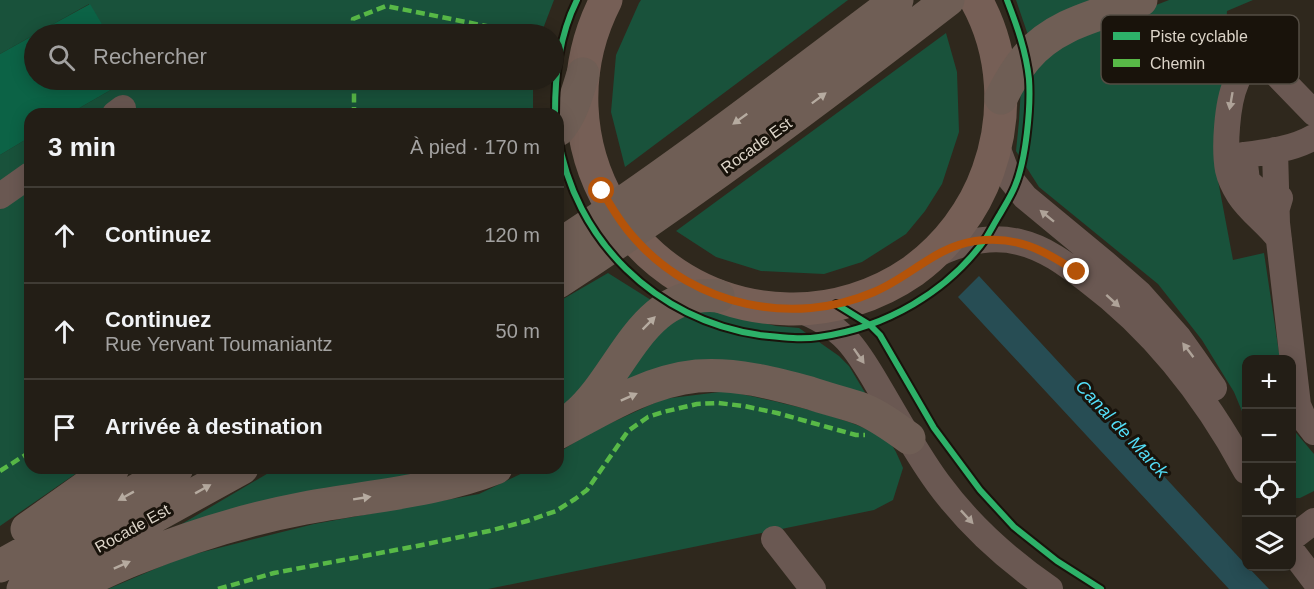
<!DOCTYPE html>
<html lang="fr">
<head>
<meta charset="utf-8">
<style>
	:root { --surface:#231e16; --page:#2f2b23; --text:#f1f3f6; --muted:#a3a2a1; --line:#403c35 }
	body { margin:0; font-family:Helvetica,sans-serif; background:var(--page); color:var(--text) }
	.controls { position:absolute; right:18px; bottom:18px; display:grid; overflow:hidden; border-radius:12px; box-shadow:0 3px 15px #0003 }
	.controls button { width:54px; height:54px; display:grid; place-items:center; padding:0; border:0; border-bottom:2px solid var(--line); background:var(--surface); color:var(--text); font:30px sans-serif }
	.stop { position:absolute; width:18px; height:18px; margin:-14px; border:4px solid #b45309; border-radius:50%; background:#fff }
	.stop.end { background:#b45309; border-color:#fff; box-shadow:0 2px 6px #0008 }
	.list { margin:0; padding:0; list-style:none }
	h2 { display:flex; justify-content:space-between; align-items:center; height:78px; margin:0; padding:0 24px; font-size:26px }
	h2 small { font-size:20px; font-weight:400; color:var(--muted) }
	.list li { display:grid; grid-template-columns:39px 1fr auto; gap:18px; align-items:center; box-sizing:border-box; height:96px; padding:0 24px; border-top:2px solid var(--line) }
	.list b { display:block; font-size:22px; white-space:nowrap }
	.list p { margin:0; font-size:20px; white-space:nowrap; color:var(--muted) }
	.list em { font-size:20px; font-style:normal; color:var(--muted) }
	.icon { flex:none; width:33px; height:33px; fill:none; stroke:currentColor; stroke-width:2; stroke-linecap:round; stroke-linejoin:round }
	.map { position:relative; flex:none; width:1314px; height:589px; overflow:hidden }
	.search { position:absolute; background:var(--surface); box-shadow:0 3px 15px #0003; left:24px; top:24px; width:540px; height:66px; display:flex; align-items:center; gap:15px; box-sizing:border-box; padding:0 21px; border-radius:33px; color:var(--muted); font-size:22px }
	.panel { position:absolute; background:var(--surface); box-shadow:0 3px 15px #0003; left:24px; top:108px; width:540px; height:366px; border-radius:18px }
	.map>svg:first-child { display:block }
</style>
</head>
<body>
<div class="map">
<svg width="1314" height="589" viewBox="0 0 1314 589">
	<rect width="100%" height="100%" fill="#2f281d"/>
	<path fill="#19523b" d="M0 0H554L541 34H108L89 4 0 54Z
		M641 0H848L625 167 611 112 616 55 639 3Z
		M1016 0H1117L1029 38Z
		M1169 0H1253L1227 11 1217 175 1233 260 1264 253 1280 359 1246 360V421L1234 392 1202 340 1158 284 1039 187 1016 151 1019 121 1021 87 1050 51 1092 30Z
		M946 33 957 72 959 132 942 184 925 211 906 234 862 262 824 274 761 271 716 257 676 231Z
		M128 80H533V114H69Z
		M30 137V468H84L0 526V155Z
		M608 273 651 300 558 419V302Z
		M702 309 729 314 776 326 799 328 839 356 849 366 867 396 723 364 617 393 652 331Z
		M728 391C762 399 875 420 893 447 897 453 900 461 903 468L893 500 874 510 488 589H108L183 557 314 524 479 494 533 468H558V453L589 433 663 399Z
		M1292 428 1314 454V491L1300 498H1292Z
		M277 468H473L146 545Z"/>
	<path fill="#0c6346" d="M90 4 108 34H35Z
		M34 35V80H128L69 114H30V137L0 155V54Z"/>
	<path fill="#274d54" d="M979 276 1246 565V566L1248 567 1269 589H1229L958 297Z"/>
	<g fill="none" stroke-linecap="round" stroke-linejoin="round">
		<path stroke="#6a5852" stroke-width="26" d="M115 114 123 108
			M996 144 1008 176 1025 197 1106 264 1139 293 1179 338 1194 359 1214 388
			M1275 150 1277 223 1298 405 1304 419 1314 432
			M0 196 30 175
			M1280 198 1277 208 1247 181 1244 155C1268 152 1293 149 1314 137
			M1279 239C1267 223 1250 212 1239 195 1234 187 1230 179 1228 170 1224 148 1227 103 1236 83 1240 71 1247 61 1254 51L1314 113
			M935 255C962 242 990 235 1019 242 1045 248 1066 264 1087 280 1155 331 1206 397 1246 471
			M797 309C815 316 833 325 847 340 860 354 870 372 880 389 899 421 916 453 938 483 968 524 1008 560 1050 589
			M1292 538 1314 521
			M774 539 813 589
			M1292 551 1314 580"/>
		<path stroke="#765f56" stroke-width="33" d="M606 0C534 140 631 306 789 309 833 310 877 296 913 271 947 246 974 211 988 171 1008 115 1005 52 976 0"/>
		<path stroke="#6f5e55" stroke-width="33" d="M1001 98C1008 84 1016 70 1026 58 1055 23 1100 15 1141 0
			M558 130C572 115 577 93 583 74
			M558 246C675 170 785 84 897 0
			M558 282C693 194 821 98 948 0
			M575 416C624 375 640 289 718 296
			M558 433C601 410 647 381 697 376 736 373 773 383 810 393 827 399 845 403 862 409 879 416 894 427 909 438
			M27 529 113 468
			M0 566 177 468
			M23 589 242 468
			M68 589C90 579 112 568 135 559 189 537 247 519 305 508 368 496 435 492 496 468"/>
		<path stroke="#58b947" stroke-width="4.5" stroke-dasharray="9 4.5" stroke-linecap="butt" d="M353 34V19L386 6 526 34
			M354 80V114
			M0 471 30 452
			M218 589 274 573 417 546 489 531 527 521 556 511 575 499 587 490 628 431 648 417 663 412 697 404 718 403 744 406 777 413 856 435H865"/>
		<defs>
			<path id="cycleway" d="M555 114C555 75 559 36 577 0
				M558 136C574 240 656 320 760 335 779 337 800 340 819 337 885 328 948 292 986 238 991 230 995 222 1000 214 1005 205 1011 196 1015 186 1026 160 1031 107 1029 79 1026 51 1017 26 1007 0
				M836 304 870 325 880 335 934 428 980 490 1014 527 1057 561 1101 589"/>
		</defs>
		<use href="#cycleway" stroke="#19130b" stroke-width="10"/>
		<use href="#cycleway" stroke="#2db169" stroke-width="6"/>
	</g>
	<defs><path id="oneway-solid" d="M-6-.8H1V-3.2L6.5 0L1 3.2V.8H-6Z" transform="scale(1.5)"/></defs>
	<g fill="#b6aba0">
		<use href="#oneway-solid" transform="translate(819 98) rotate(-37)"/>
		<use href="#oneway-solid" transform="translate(740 119) rotate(144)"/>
		<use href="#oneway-solid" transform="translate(649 323) rotate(-45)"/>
		<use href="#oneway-solid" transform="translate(629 397) rotate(-24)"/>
		<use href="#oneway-solid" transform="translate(203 489) rotate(-29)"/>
		<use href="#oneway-solid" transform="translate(126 496) rotate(151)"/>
		<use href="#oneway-solid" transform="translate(362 498) rotate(-9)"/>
		<use href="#oneway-solid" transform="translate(122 565) rotate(-24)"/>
	</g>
	<g fill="#afa399">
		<use href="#oneway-solid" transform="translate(1231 101) rotate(100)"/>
		<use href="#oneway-solid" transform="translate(1047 216) rotate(-141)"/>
		<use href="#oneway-solid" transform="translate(1113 301) rotate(42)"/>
		<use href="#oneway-solid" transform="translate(1188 350) rotate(-127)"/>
		<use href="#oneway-solid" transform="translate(859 356) rotate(55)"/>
		<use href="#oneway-solid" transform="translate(967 517) rotate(47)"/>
	</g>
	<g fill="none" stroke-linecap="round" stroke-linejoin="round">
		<path stroke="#b45309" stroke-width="8" d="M602 191C612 208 622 225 636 240 695 306 793 327 874 292 910 277 935 247 975 241 1016 235 1044 250 1077 272"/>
	</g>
	<g text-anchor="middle" stroke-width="6" stroke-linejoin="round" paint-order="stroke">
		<g font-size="16" fill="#ddd5c9" stroke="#19130b">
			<text transform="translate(756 145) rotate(-36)" y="6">Rocade Est</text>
			<text transform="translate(132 528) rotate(-29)" y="6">Rocade Est</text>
		</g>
		<g font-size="18" font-style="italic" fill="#53ddf7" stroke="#19130b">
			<text transform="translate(1122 429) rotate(47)" y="6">Canal de Marck</text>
		</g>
	</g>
	<rect x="1101" y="15" width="198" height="69" rx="9" fill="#19130b" stroke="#544d44" stroke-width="1.5"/>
	<rect x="1113" y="32" width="27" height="8" fill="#2db169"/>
	<rect x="1113" y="59" width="27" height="8" fill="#58b947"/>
	<g font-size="16" fill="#ddd5c9">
		<text x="1150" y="42">Piste cyclable</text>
		<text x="1150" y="69">Chemin</text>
	</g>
</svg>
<div class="controls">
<button>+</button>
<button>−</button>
<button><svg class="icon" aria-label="locate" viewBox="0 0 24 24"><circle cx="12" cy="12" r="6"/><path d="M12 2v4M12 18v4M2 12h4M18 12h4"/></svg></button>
<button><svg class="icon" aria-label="layers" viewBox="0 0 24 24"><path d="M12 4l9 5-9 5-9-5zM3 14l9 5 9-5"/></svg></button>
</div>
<div class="stop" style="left:602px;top:191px"></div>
<div class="stop end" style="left:1077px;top:272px"></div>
<div class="search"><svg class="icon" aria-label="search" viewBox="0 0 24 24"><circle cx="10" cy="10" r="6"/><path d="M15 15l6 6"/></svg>Rechercher</div>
<section class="panel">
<h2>3 min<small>À pied · 170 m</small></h2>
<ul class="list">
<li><svg class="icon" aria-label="ahead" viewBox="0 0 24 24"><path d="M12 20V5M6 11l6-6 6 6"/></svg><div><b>Continuez</b></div><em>120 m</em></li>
<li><svg class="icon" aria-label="ahead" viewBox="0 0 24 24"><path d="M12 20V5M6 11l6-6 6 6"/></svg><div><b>Continuez</b><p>Rue Yervant Toumaniantz</p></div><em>50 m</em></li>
<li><svg class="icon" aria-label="arrive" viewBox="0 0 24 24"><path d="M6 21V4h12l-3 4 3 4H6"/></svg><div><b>Arrivée à destination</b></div></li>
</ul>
</section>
</div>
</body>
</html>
